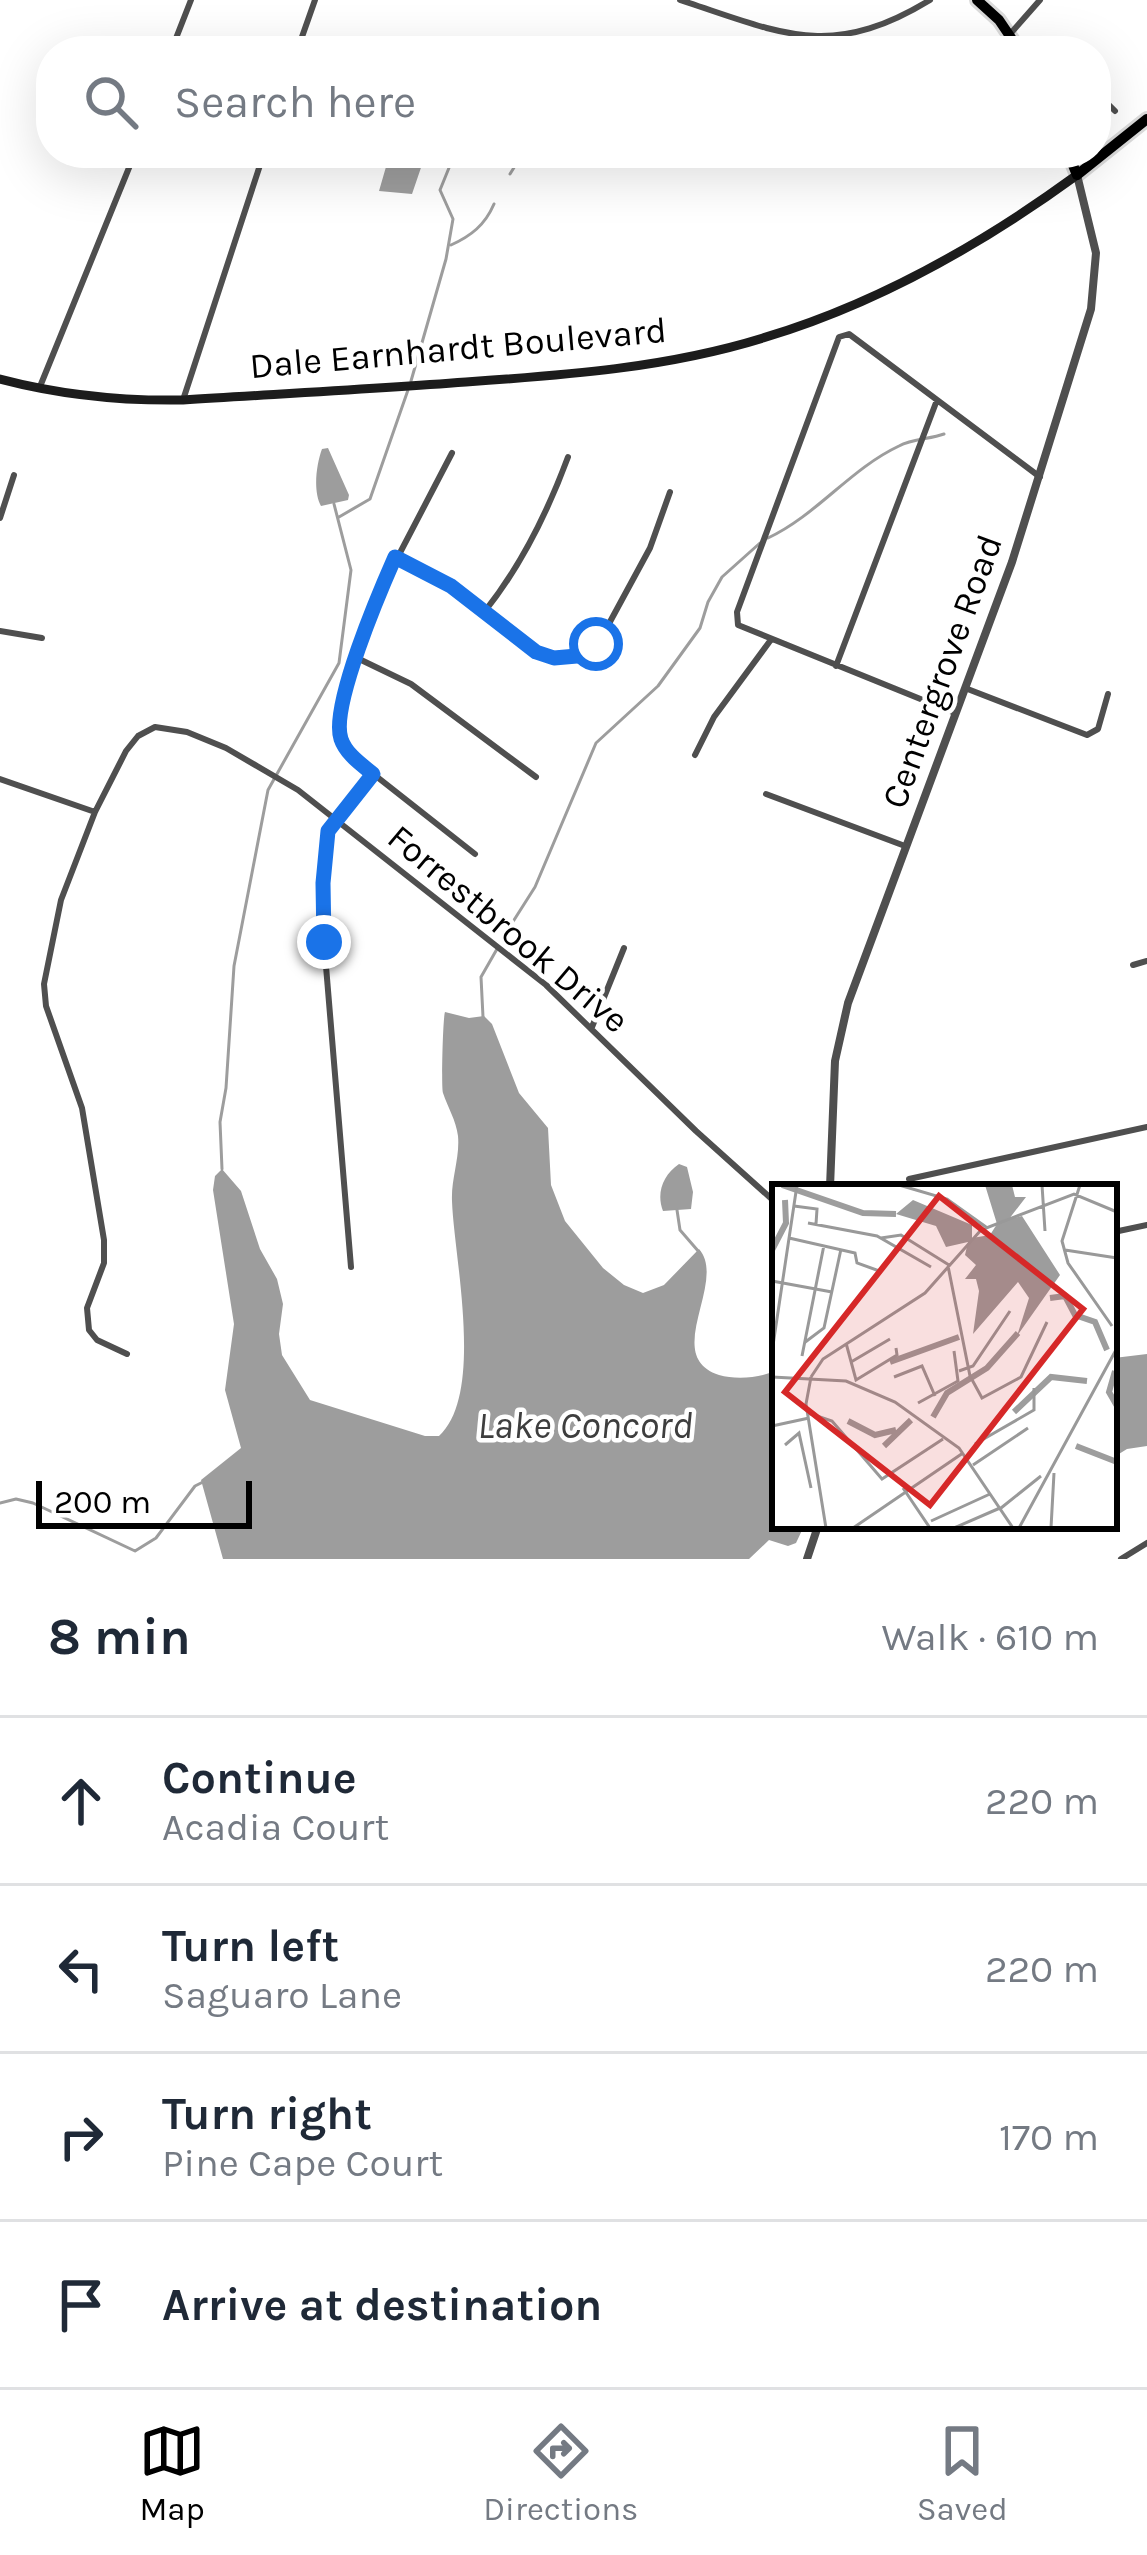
<!DOCTYPE html>
<html lang="en">
<head>
<meta charset="utf-8">
<style>
	:root { --surface:#fff; --page:#f6f6f7; --text:#1f2937; --muted:#747a83; --line:#e0e1e3; --accent:#000 }
	body { margin:0; font-family:Karla,sans-serif; background:var(--page); color:var(--text) }
	.scale { position:absolute; left:36px; bottom:30px; width:216px; box-sizing:border-box; padding-left:12px; border:6px solid #000; border-top:0; font-size:33px; line-height:42px; white-space:nowrap; color:#000; -webkit-text-stroke:9px #fff; paint-order:stroke }
	.stop { position:absolute; width:36px; height:36px; margin:-27px; border:9px solid #1a73e8; border-radius:50%; background:#fff }
	.stop.end { background:#1a73e8; border-color:#fff; box-shadow:0 3px 12px #0008 }
	.list { margin:0; padding:0; list-style:none }
	h2 { display:flex; justify-content:space-between; align-items:center; height:156px; margin:0; padding:0 48px; font-size:51px }
	h2 small { font-size:39px; font-weight:400; color:var(--muted) }
	.list li { display:grid; grid-template-columns:78px 1fr auto; gap:36px; align-items:center; box-sizing:border-box; height:168px; padding:0 48px; border-top:3px solid var(--line) }
	.list b { display:block; font-size:45px; white-space:nowrap }
	.list p { margin:0; font-size:39px; white-space:nowrap; color:var(--muted) }
	.list em { font-size:39px; font-style:normal; color:var(--muted) }
	.icon { flex:none; width:66px; height:66px; fill:none; stroke:currentColor; stroke-width:2; stroke-linecap:round; stroke-linejoin:round }
	.map { position:relative; flex:none; width:1147px; height:1559px; overflow:hidden }
	.search { position:absolute; background:var(--surface); box-shadow:0 12px 48px #0002; left:36px; right:36px; top:36px; height:132px; display:flex; align-items:center; gap:30px; box-sizing:border-box; padding:0 42px; border-radius:48px; color:var(--muted); font-size:45px }
	.sheet { height:828px; background:var(--surface) }
	nav { display:flex; justify-content:space-around; align-items:center; box-sizing:border-box; height:168px; border-top:3px solid var(--line); background:var(--surface); font-size:33px; color:var(--muted) }
	nav a { display:grid; justify-items:center; gap:6px }
	nav .on { color:var(--accent) }
	.map>svg:first-child { display:block }
</style>
</head>
<body>
<div class="map">
<svg width="1147" height="1559" viewBox="0 0 1147 1559">
	<rect width="100%" height="100%" fill="#fff"/>
	<path fill="#9d9d9d" d="M390 153H426L412 194 379 191Z
		M328 448 349 495 348 500 321 506C313 492 316 465 322 449Z
		M445 1012 469 1018 484 1016 492 1024 519 1093 548 1128 551 1185 565 1221 603 1268 624 1285 643 1293 664 1285 699 1249C728 1282 661 1356 719 1375 736 1380 759 1378 775 1371V1526H804L796 1543 788 1546 769 1540 749 1559H223L201 1480 241 1448 225 1390 234 1324 213 1190 215 1176 222 1169 241 1191 260 1249 277 1279 283 1304 279 1334 282 1355 310 1400 425 1436H439C485 1394 454 1258 452 1201 451 1179 460 1158 458 1136 456 1120 448 1108 443 1093 441 1087 443 1016 445 1012Z
		M679 1164 687 1167 693 1192 691 1209 663 1211C656 1193 663 1175 679 1164Z
		M1147 1354V1446L1127 1449 1114 1457V1358Z"/>
	<g fill="none" stroke-linecap="round" stroke-linejoin="round">
		<path stroke="#9d9d9d" stroke-width="3" d="M510 174 523 153
			M451 245C471 236 485 225 494 204
			M411 381 446 259 453 219 440 190 455 153
			M339 517 370 499 408 390
			M768 538C817 515 850 469 899 446 912 439 930 439 944 434
			M502 939 535 887 596 743 658 686 700 628 708 602 722 577 760 543
			M483 1017 481 977 497 949
			M222 1169 220 1122 226 1088 234 966 268 790 339 663 351 570 334 504
			M677 1210 680 1230 699 1252
			M0 1503 16 1499 33 1503 135 1551 156 1538 195 1486 205 1481"/>
		<defs>
			<path id="primary" d="M977 0 999 20 1020 51
				M1068 153 1077 175 1147 119"/>
		</defs>
		<use href="#primary" stroke="#dbdbdb" stroke-width="16"/>
		<path stroke="#4f4f4f" stroke-width="6" d="M680 0C781 33 830 61 930 0
			M1011 33 1040 0
			M171 51 191 0
			M297 51 315 0
			M1042 51H1044
			M1096 92 1115 111
			M39 389 135 153
			M183 400 264 153
			M452 453 378 595 342 700 340 736 358 762 475 854
			M0 518 14 475
			M395 557C415 567 436 576 455 589 497 618 560 696 605 631L650 548 670 492
			M485 611C521 566 548 511 568 457
			M0 631 42 638
			M357 658 411 684 536 777
			M836 666 937 400
			M965 688 1087 735 1098 729 1108 694
			M955 713 738 625 737 612 839 337 849 334 1040 477
			M695 755 714 717 770 641
			M0 779 95 812
			M766 794 905 846
			M1133 965 1147 961
			M592 1027 624 948
			M909 1179 1147 1127
			M1114 1232 1147 1225
			M351 1267 324 942V854L329 831 373 774
			M127 1354 97 1340 89 1330 87 1308 104 1263V1240L82 1108 46 1006 44 984 61 900 95 812 126 751 138 736 155 727 187 732 226 748 298 790 546 985 696 1131 775 1202
			M1121 1559 1147 1543"/>
		<path stroke="#4f4f4f" stroke-width="8" d="M830 1187 835 1061 848 1003 1012 562 1091 309 1096 253 1077 175
			M807 1559 818 1526"/>
		<path stroke="#1c1c1c" stroke-width="9" d="M0 379C61 395 120 401 183 400 278 394 372 389 466 382 566 375 666 368 763 338 877 304 981 245 1077 175"/>
		<use href="#primary" stroke="#000" stroke-width="10"/>
	</g>
	<g fill="none" stroke-linecap="round" stroke-linejoin="round">
		<path stroke="#1a73e8" stroke-width="15" d="M324 942 323 883 328 831 373 774C361 764 346 754 341 739 330 707 380 591 395 557L451 586 536 652 554 658 577 656 596 644"/>
	</g>
	<g text-anchor="middle" stroke-width="9" stroke-linejoin="round" paint-order="stroke">
		<g font-size="36" fill="#000" stroke="#fff">
			<text transform="translate(458 347) rotate(-5)" y="13">Dale Earnhardt Boulevard</text>
			<text transform="translate(941 671) rotate(-70)" y="13">Centergrove Road</text>
			<text transform="translate(509 928) rotate(40)" y="13">Forrestbrook Drive</text>
		</g>
		<g font-size="39" font-style="italic" fill="#3e3e3e" stroke="#fff">
			<text x="585" y="1438">Lake Concord</text>
		</g>
	</g>
	<g transform="translate(772 1184)">
		<rect width="345" height="345" fill="#fff"/>
		<path d="M213 1H240L243 13H254L237 35 250 32 288 91 245 152 257 114 246 98 201 150 207 107 204 95H193L204 81 193 71 196 58 174 63 164 42 124 30 141 16 200 41V54L218 51 225 40Z" fill="#9d9d9d"/>
		<path fill="none" stroke="#9d9d9d" stroke-width="6" d="M10 1 91 29 124 30M0 66 14 39 13 16M278 114 293 112 303 131 323 138 335 166M118 178 187 153M343 187 337 208 345 222M242 228 279 193 315 197M161 233 175 209 215 184 246 149M76 237 103 251 124 246M112 262 139 236M304 262 345 278"/>
		<path fill="none" stroke="#999" stroke-width="3" d="M127 1 175 15 214 43M270 1 273 47M308 1 290 57 296 79 340 142M22 22 45 25 44 40M36 39 105 52 159 83M17 54 83 69 85 79 110 88M109 54 129 51 177 81M293 66 345 74M176 82 198 192 210 214 249 193 275 138M0 97 60 108M32 159 52 144 69 65M74 159 84 196 125 171 124 164M0 168 25 1M30 172 52 61M79 178 118 155M187 187 201 182 238 127M0 193 74 197 123 218 187 264 241 344M39 193 51 175 153 109 209 46 302 10 345 28M39 193 34 220 54 344M122 193 150 182 163 212M146 219 186 197 182 167M36 229 60 237 110 295 171 255M0 242 37 234M203 260 262 226V204M13 261 27 249 39 304M201 281 256 244M131 304 158 344M229 324 269 292M159 337 218 310M81 344 191 269M182 344 228 324M247 344 345 164M279 344 282 289"/>
		<path fill="#d62828" fill-opacity="0.15" stroke="#d62828" stroke-width="6" d="M167 12 311 125 158 321 13 208Z"/>
		<rect width="345" height="345" fill="none" stroke="#000" stroke-width="6"/>
	</g>
</svg>
<div class="scale">200 m</div>
<div class="stop" style="left:596px;top:644px"></div>
<div class="stop end" style="left:324px;top:942px"></div>
<div class="search"><svg class="icon" aria-label="search" viewBox="0 0 24 24"><circle cx="10" cy="10" r="6"/><path d="M15 15l6 6"/></svg>Search here</div>
</div>
<section class="sheet">
<h2>8 min<small>Walk · 610 m</small></h2>
<ul class="list">
<li><svg class="icon" aria-label="ahead" viewBox="0 0 24 24"><path d="M12 20V5M6 11l6-6 6 6"/></svg><div><b>Continue</b><p>Acadia Court</p></div><em>220 m</em></li>
<li><svg class="icon" aria-label="left" viewBox="0 0 24 24"><path d="M17 20v-9H6M10 6l-5 5 5 5"/></svg><div><b>Turn left</b><p>Saguaro Lane</p></div><em>220 m</em></li>
<li><svg class="icon" aria-label="right" viewBox="0 0 24 24"><path d="M7 20v-9h11M14 6l5 5-5 5"/></svg><div><b>Turn right</b><p>Pine Cape Court</p></div><em>170 m</em></li>
<li><svg class="icon" aria-label="arrive" viewBox="0 0 24 24"><path d="M6 21V4h12l-3 4 3 4H6"/></svg><div><b>Arrive at destination</b></div></li>
</ul>
</section>
<nav>
<a class="on"><svg class="icon" aria-label="map" viewBox="0 0 24 24"><path d="M3 6l6-2 6 2 6-2v14l-6 2-6-2-6 2zM9 4v14M15 6v14"/></svg>Map</a>
<a><svg class="icon" aria-label="directions" viewBox="0 0 24 24"><path d="M12 3l9 9-9 9-9-9zM9 14v-3h6M13 9l2 2-2 2"/></svg>Directions</a>
<a><svg class="icon" aria-label="saved" viewBox="0 0 24 24"><path d="M7 4h10v16l-5-4-5 4z"/></svg>Saved</a>
</nav>
</body>
</html>
